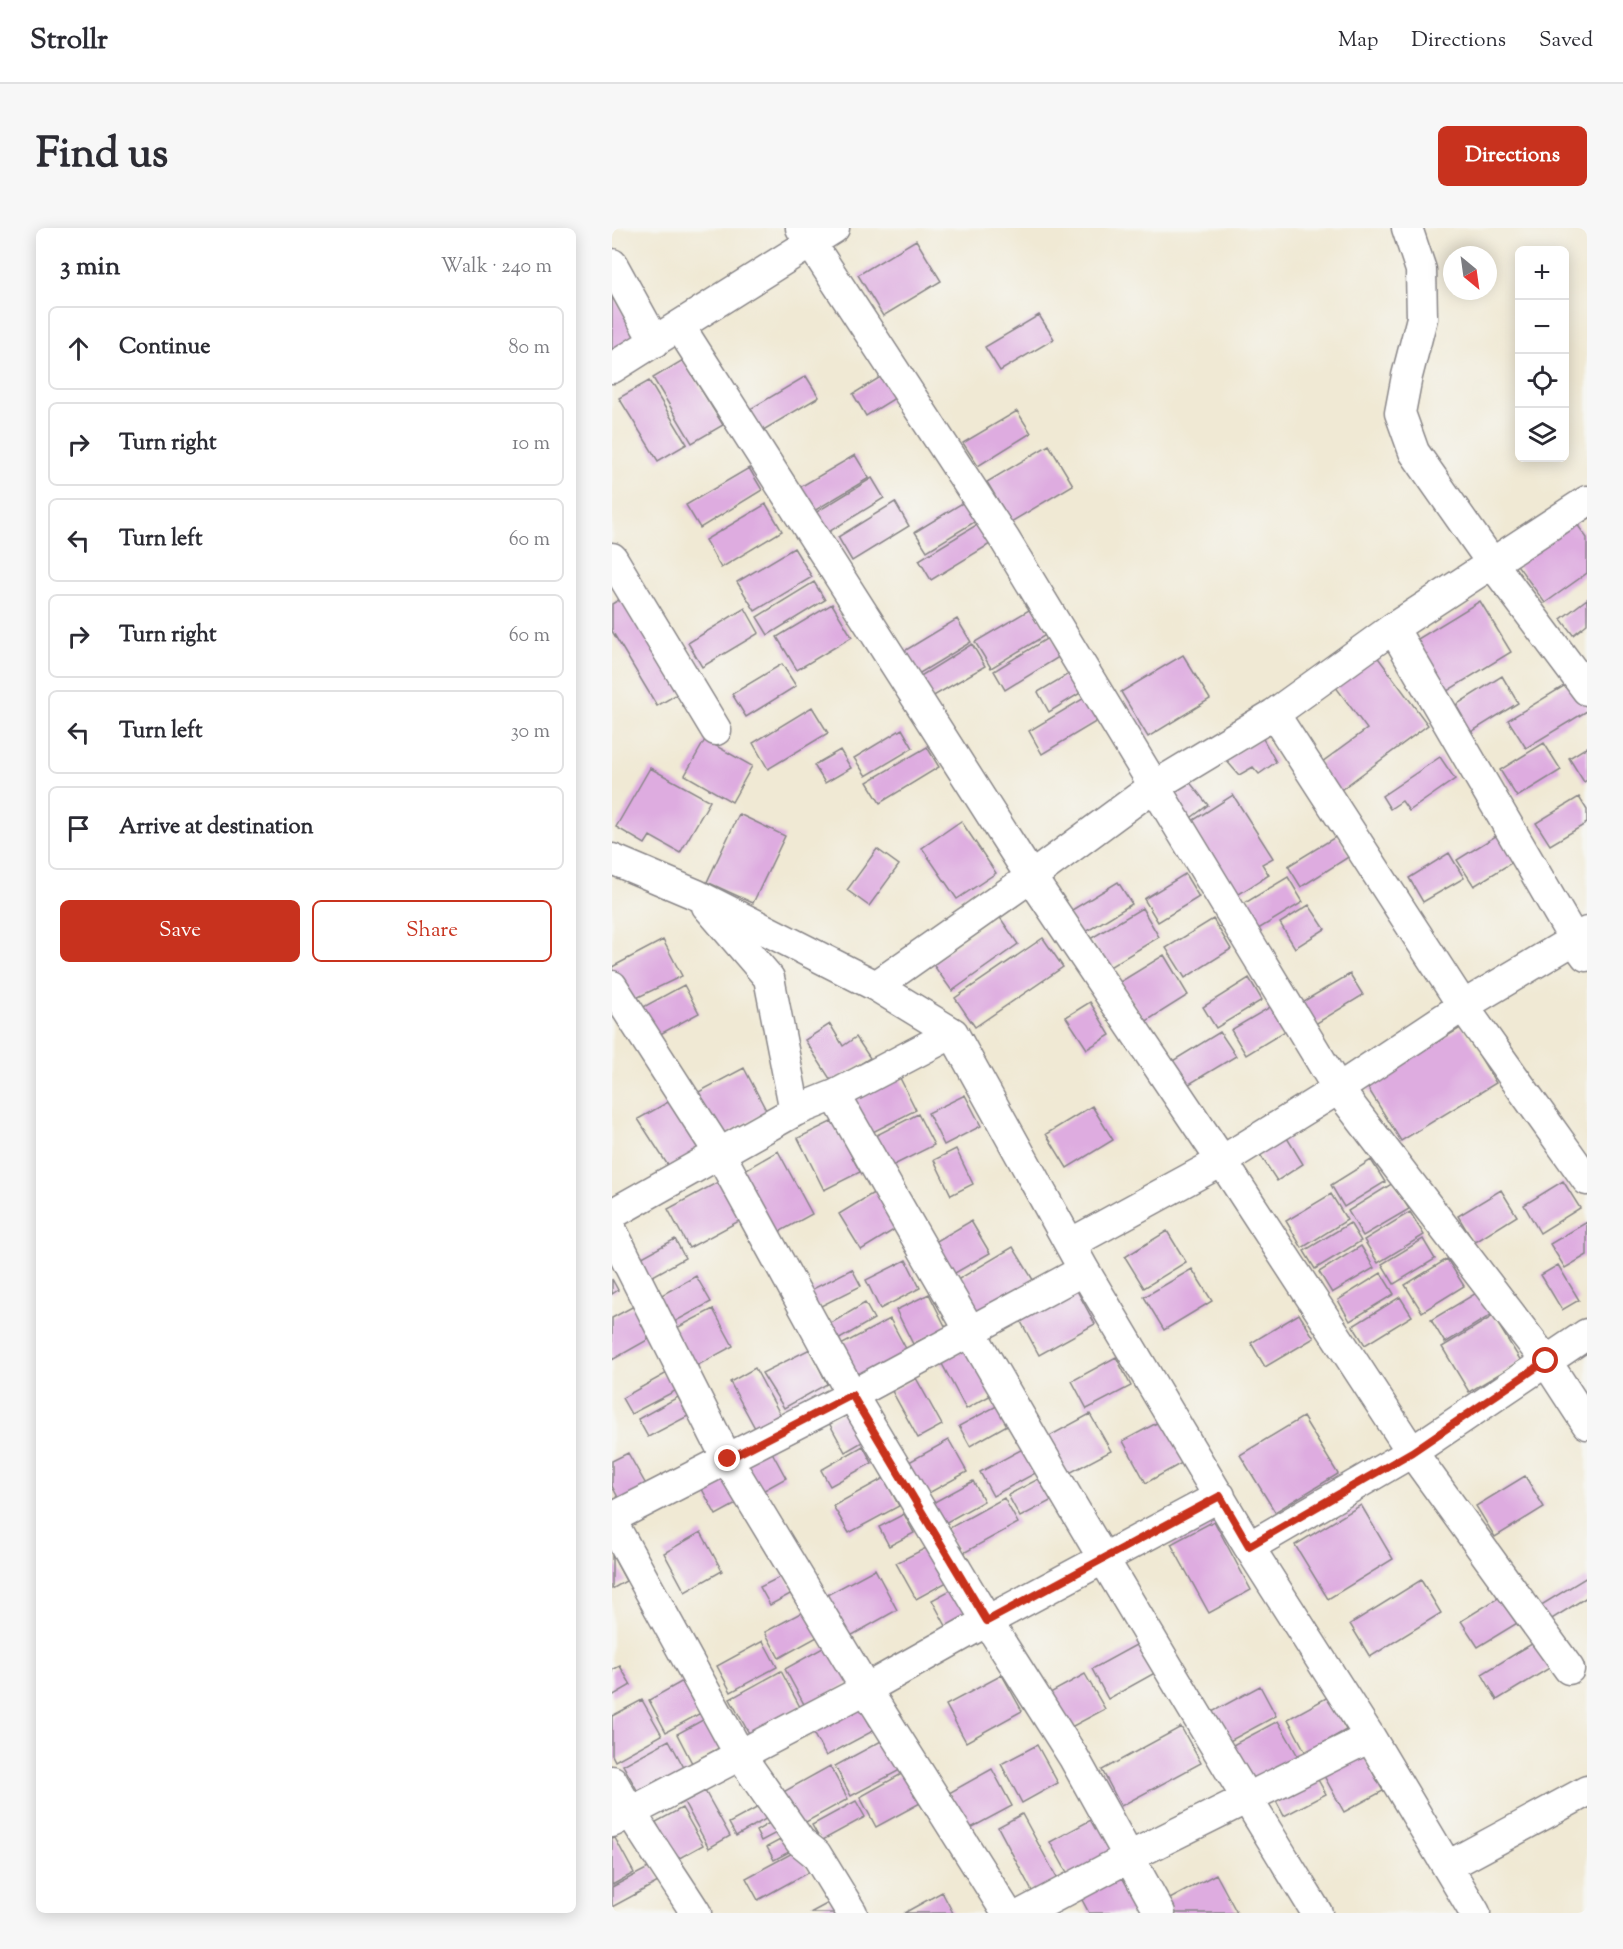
<!DOCTYPE html>
<html lang="en">
<head>
<meta charset="utf-8">
<style>
	:root { --surface:#fff; --page:#f7f7f7; --text:#2b2b33; --muted:#7c7c81; --line:#e1e1e2; --accent:#c8321e }
	body { margin:0; font-family:"Sorts Mill Goudy",serif; background:var(--page); color:var(--text) }
	.controls { position:absolute; right:18px; top:18px; display:grid; overflow:hidden; border-radius:9px; box-shadow:0 3px 15px #0003 }
	.controls button { width:54px; height:54px; display:grid; place-items:center; padding:0; border:0; border-bottom:2px solid var(--line); background:var(--surface); color:var(--text); font:30px sans-serif }
	.compass { position:absolute; left:831px; top:18px; width:54px; height:54px; border-radius:50%; background:var(--surface); box-shadow:0 3px 15px #0003; rotate:151deg }
	.stop { position:absolute; width:18px; height:18px; margin:-14px; border:4px solid #c8321e; border-radius:50%; background:#fff }
	.stop.end { background:#c8321e; border-color:#fff; box-shadow:0 2px 6px #0008 }
	.list { margin:0; padding:0; list-style:none }
	h2 { display:flex; justify-content:space-between; align-items:center; height:78px; margin:0; padding:0 24px; font-size:26px }
	h2 small { font-size:20px; font-weight:400; color:var(--muted) }
	.list li { display:grid; grid-template-columns:39px 1fr auto; gap:18px; align-items:center; box-sizing:border-box; height:84px; margin:0 12px 12px; padding:0 12px; border:2px solid var(--line); border-radius:9px }
	.list b { display:block; font-size:22px; white-space:nowrap }
	.list em { font-size:20px; font-style:normal; color:var(--muted) }
	.actions { display:flex; gap:12px; padding:18px 24px }
	.actions a { flex:1; padding:14px 0; border:2px solid var(--accent); border-radius:9px; text-align:center; font-size:21px; color:var(--accent) }
	.actions .main { background:var(--accent); color:#fff }
	.icon { flex:none; width:33px; height:33px; fill:none; stroke:currentColor; stroke-width:2; stroke-linecap:round; stroke-linejoin:round }
	.map { position:relative; flex:none; width:975px; height:1685px; overflow:hidden; border-radius:9px }
	header { display:flex; align-items:center; gap:36px; box-sizing:border-box; height:84px; padding:0 30px; background:var(--surface); border-bottom:2px solid var(--line) }
	header strong { font-size:28px }
	nav { display:flex; gap:33px; margin-inline-start:auto; font-size:21px }
	.intro { display:flex; align-items:center; justify-content:space-between; box-sizing:border-box; height:144px; padding:0 36px }
	h1 { margin:0; font-size:42px }
	.button { padding:15px 27px; border-radius:9px; background:var(--accent); color:#fff; font-size:21px; font-weight:700 }
	main { display:flex; gap:36px; padding:0 36px }
	aside { flex:1; background:var(--surface); border-radius:9px; box-shadow:0 3px 15px #0003 }
	.map>svg:first-child { display:block }
</style>
</head>
<body>
<header>
<strong>Strollr</strong>
<nav><a>Map</a><a>Directions</a><a>Saved</a></nav>
</header>
<div class="intro"><h1>Find us</h1><a class="button">Directions</a></div>
<main>
<aside>
<h2>3 min<small>Walk · 240 m</small></h2>
<ul class="list">
<li><svg class="icon" aria-label="ahead" viewBox="0 0 24 24"><path d="M12 20V5M6 11l6-6 6 6"/></svg><div><b>Continue</b></div><em>80 m</em></li>
<li><svg class="icon" aria-label="right" viewBox="0 0 24 24"><path d="M7 20v-9h11M14 6l5 5-5 5"/></svg><div><b>Turn right</b></div><em>10 m</em></li>
<li><svg class="icon" aria-label="left" viewBox="0 0 24 24"><path d="M17 20v-9H6M10 6l-5 5 5 5"/></svg><div><b>Turn left</b></div><em>60 m</em></li>
<li><svg class="icon" aria-label="right" viewBox="0 0 24 24"><path d="M7 20v-9h11M14 6l5 5-5 5"/></svg><div><b>Turn right</b></div><em>60 m</em></li>
<li><svg class="icon" aria-label="left" viewBox="0 0 24 24"><path d="M17 20v-9H6M10 6l-5 5 5 5"/></svg><div><b>Turn left</b></div><em>30 m</em></li>
<li><svg class="icon" aria-label="arrive" viewBox="0 0 24 24"><path d="M6 21V4h12l-3 4 3 4H6"/></svg><div><b>Arrive at destination</b></div></li>
</ul>
<div class="actions"><a class="main">Save</a><a>Share</a></div>
</aside>
<div class="map">
<svg width="975" height="1685" viewBox="0 0 975 1685">
	<rect width="100%" height="100%" fill="#f6f6f2"/>
	<filter id="ink" filterUnits="userSpaceOnUse"><feTurbulence type="fractalNoise" baseFrequency=".0167" numOctaves="2"/><feDisplacementMap in="SourceGraphic" scale="12" xChannelSelector="R" yChannelSelector="G"/><feConvolveMatrix kernelMatrix="1 2 1 2 8 2 1 2 1" color-interpolation-filters="sRGB"/></filter>
	<filter id="wash" filterUnits="userSpaceOnUse"><feTurbulence type="fractalNoise" baseFrequency=".008" numOctaves="4" result="noise"/><feDisplacementMap in="SourceGraphic" scale="24" xChannelSelector="R" yChannelSelector="G"/><feGaussianBlur stdDeviation="1.35" result="paint"/><feColorMatrix in="noise" values="0 0 0 0 0 0 0 0 0 0 0 0 0 0 0 0 0 1.4 0 .05"/><feComposite in="paint" operator="in"/></filter>
	<g filter="url(#wash)">
		<rect width="100%" height="100%" fill="#f0e9d4"/>
		<g id="blocks">
			<path fill="#deace0" d="M304 12 329 53 271 88 246 47Z
				M0 66 31 117 0 133Z
				M427 87 442 111 388 143 373 119Z
				M71 132 111 197 80 215 41 150Z
				M194 148 207 169 148 204 135 183Z
				M270 148 283 170 254 188 241 166Z
				M37 153 75 216 46 233 7 170Z
				M405 183 419 205 366 238 351 215Z
				M437 217 461 257 399 294 375 254Z
				M243 227 257 250 197 286 183 262Z
				M137 240 150 262 88 300 74 277Z
				M260 250 272 270 215 305 203 285Z
				M283 274 297 298 240 333 226 309Z
				M352 274 364 293 315 323 303 304Z
				M154 276 170 303 109 340 93 312Z
				M962 292 975 310V345L933 375 903 334Z
				M366 296 378 316 319 352 307 332Z
				M182 320 200 349 143 383 125 354Z
				M202 354 213 372 156 407 145 389Z
				M16 366 74 461 45 478 0 403V376Z
				M975 371V396L961 407 949 391Z
				M868 373 899 424 832 465 801 414Z
				M220 376 240 409 185 442 165 409Z
				M422 379 437 405 379 440 363 414Z
				M133 380 147 405 90 439 76 415Z
				M345 391 359 414 303 448 289 425Z
				M439 408 450 427 393 462 382 443Z
				M360 416 373 438 320 469 307 449Z
				M571 427 598 471 536 509 509 464Z
				M764 427 816 497 726 564 706 537 755 501 723 458Z
				M170 436 184 458 134 489 120 466Z
				M458 445 470 464 437 484 426 464Z
				M890 448 906 475 848 511 831 485Z
				M960 453 975 477V483L914 520 896 492Z
				M479 466 492 489 430 526 417 503Z
				M200 479 216 505 156 541 141 515Z
				M290 501 301 520 254 548 242 530Z
				M650 509 664 534 647 546 641 539 627 547 613 531Z
				M94 510 97 514 140 538 120 574 73 547Z
				M932 515 949 542 905 569 888 542Z
				M315 519 327 539 268 575 255 554Z
				M975 519V552L972 554 957 530Z
				M228 522 239 540 213 555 202 537Z
				M828 529 843 551 797 583 790 573 778 581 770 568Z
				M38 540 98 573 68 625 38 608 33 616 4 599Z
				M576 552 596 577 572 595 553 569Z
				M621 567 661 630 650 636 657 647 624 668 577 595Z
				M967 569 975 582V595L938 617 924 595Z
				M127 586 173 608 141 675 95 654Z
				M349 593 384 645 345 671 310 620Z
				M887 606 904 632 862 658 845 632Z
				M725 608 738 628 689 659 676 638Z
				M265 621 287 637 257 678 235 662Z
				M837 625 852 650 811 674 797 650Z
				M573 646 587 669 546 694 532 671Z
				M676 649 691 674 643 703 628 678Z
				M506 654 520 676 469 707 455 685Z
				M697 677 713 701 683 720 668 695Z
				M530 680 547 709 496 740 478 711Z
				M387 688 406 716 340 763 320 735Z
				M601 691 619 721 573 750 554 720Z
				M431 710 451 739 363 799 343 770Z
				M51 712 70 748 16 774 0 745V739Z
				M552 727 576 767 533 794 508 754Z
				M738 746 751 767 700 798 687 776Z
				M637 750 650 772 604 800 591 779Z
				M72 757 87 785 41 810 26 782Z
				M478 774 498 807 475 821 454 789Z
				M665 775 680 799 634 827 619 802Z
				M218 796 231 818 244 809 258 830 220 854 193 812Z
				M850 799 884 855 789 913 754 857Z
				M608 804 624 828 574 858 559 834Z
				M132 840 155 884 104 911 81 867Z
				M287 848 304 882 255 907 238 872Z
				M353 867 369 898 332 917 316 885Z
				M65 869 94 921 57 939 26 891Z
				M480 878 501 912 455 940 434 906Z
				M306 886 322 917 270 943 255 912Z
				M221 893 248 944 212 962 186 910Z
				M672 905 691 936 665 953 645 922Z
				M344 921 361 956 339 967 322 932Z
				M166 923 200 986 158 1009 124 947Z
				M759 932 773 954 732 979 719 957Z
				M108 953 129 992 77 1020 56 981Z
				M951 953 968 980 928 1005 912 977Z
				M781 955 797 981 751 1008 736 983Z
				M268 961 290 997 249 1022 227 986Z
				M889 962 905 988 862 1015 846 988Z
				M719 966 735 992 690 1020 674 993Z
				M798 984 812 1007 766 1035 752 1012Z
				M359 993 378 1025 329 1053 311 1021Z
				M975 994V1027L953 1040 938 1016Z
				M738 995 749 1013 703 1041 692 1023Z
				M555 1003 574 1034 532 1060 513 1029Z
				M63 1011 73 1030 34 1052 23 1033Z
				M811 1011 823 1031 782 1056 770 1036Z
				M749 1018 762 1040 720 1065 707 1044Z
				M401 1019 423 1055 356 1095 335 1058Z
				M835 1031 852 1058 810 1084 793 1057Z
				M294 1032 308 1060 268 1081 254 1052Z
				M946 1037 967 1072 950 1082 929 1047Z
				M240 1041 249 1058 201 1082 193 1065Z
				M580 1041 600 1073 552 1102 532 1069Z
				M769 1045 782 1066 738 1093 726 1072Z
				M84 1048 99 1074 51 1100 37 1074Z
				M0 1051 6 1062 0 1066Z
				M463 1059 483 1096 427 1127 407 1090Z
				M871 1061 884 1084 833 1115 819 1092Z
				M317 1066 334 1100 301 1116 284 1082Z
				M788 1069 800 1088 753 1117 741 1098Z
				M253 1075 262 1091 219 1116 209 1101Z
				M22 1078 39 1110 0 1132V1090Z
				M101 1081 121 1118 75 1143 55 1105Z
				M687 1086 702 1110 653 1139 639 1115Z
				M881 1088 909 1133 857 1164 830 1119Z
				M278 1091 299 1130 244 1160 223 1120Z
				M357 1119 383 1165 354 1181 329 1134Z
				M198 1121 215 1156 172 1180 150 1145Z
				M504 1129 519 1158 475 1181 460 1153Z
				M143 1140 168 1186 143 1200 118 1154Z
				M55 1145 65 1162 19 1186 10 1170Z
				M304 1150 330 1197 306 1210 280 1163Z
				M66 1169 76 1188 36 1209 26 1191Z
				M394 1173 404 1192 358 1218 347 1198Z
				M235 1182 252 1213 233 1224 216 1193Z
				M478 1186 499 1223 450 1249 430 1212Z
				M691 1189 726 1246 663 1284 628 1227Z
				M554 1190 577 1231 534 1255 511 1213Z
				M337 1212 355 1244 306 1271 288 1239Z
				M156 1217 174 1250 147 1265 129 1232Z
				M251 1218 260 1235 218 1258 209 1242Z
				M416 1218 429 1242 381 1268 368 1244Z
				M16 1225 37 1262 10 1277 0 1258V1233Z
				M108 1237 128 1274 104 1287 84 1250Z
				M434 1247 446 1269 408 1289 396 1267Z
				M913 1248 932 1279 883 1309 864 1278Z
				M272 1250 287 1278 237 1305 221 1278Z
				M361 1253 372 1273 326 1299 315 1278Z
				M392 1270 406 1295 348 1327 334 1302Z
				M749 1277 781 1331 716 1371 683 1317Z
				M292 1286 302 1305 277 1318 267 1299Z
				M602 1293 639 1362 597 1385 559 1316Z
				M89 1304 110 1343 73 1364 52 1325Z
				M316 1319 335 1354 304 1371 284 1335Z
				M0 1327 14 1353 0 1361Z
				M263 1341 285 1382 235 1410 213 1368Z
				M172 1347 182 1364 158 1377 148 1359Z
				M975 1349V1369L935 1394 926 1379Z
				M809 1352 829 1385 758 1429 738 1396Z
				M346 1358 365 1394 339 1407 320 1372Z
				M891 1367 907 1394 866 1419 849 1393Z
				M194 1382 207 1408 167 1430 153 1404Z
				M533 1412 550 1441 496 1471 480 1441Z
				M151 1413 165 1439 119 1464 105 1438Z
				M923 1414 939 1439 885 1472 870 1446Z
				M218 1416 238 1454 193 1478 173 1441Z
				M8 1438 19 1457 0 1468V1442Z
				M169 1443 188 1479 138 1507 118 1471Z
				M473 1446 493 1481 448 1505 429 1470Z
				M390 1447 410 1483 354 1514 334 1477Z
				M80 1448 98 1480 54 1504 37 1472Z
				M648 1458 664 1488 614 1515 598 1485Z
				M716 1469 734 1502 694 1525 676 1491Z
				M244 1470 261 1503 214 1528 196 1496Z
				M30 1472 50 1507 3 1533 0 1527V1488Z
				M100 1487 116 1515 80 1535 65 1506Z
				M666 1493 687 1530 640 1556 619 1518Z
				M569 1499 589 1535 509 1578 490 1542Z
				M57 1512 76 1547 30 1571 11 1537Z
				M271 1512 288 1542 239 1568 223 1538Z
				M425 1517 446 1555 410 1575 389 1536Z
				M750 1525 771 1563 732 1584 711 1546Z
				M218 1538 236 1571 183 1600 166 1567Z
				M380 1541 400 1578 357 1601 337 1565Z
				M295 1543 312 1573 264 1599 248 1569Z
				M705 1550 714 1566 672 1588 664 1573Z
				M93 1563 118 1608 97 1620 72 1574Z
				M244 1573 253 1589 209 1613 200 1597Z
				M152 1576 159 1588 124 1608 117 1595Z
				M70 1580 91 1617 64 1632 44 1594Z
				M410 1586 446 1652 421 1665 386 1599Z
				M490 1586 513 1627 461 1655 438 1614Z
				M164 1591 170 1602 149 1613 144 1603Z
				M3 1610 22 1645 0 1657V1611Z
				M170 1611 177 1624 162 1632 155 1619Z
				M186 1622 197 1644 146 1672 134 1650Z
				M40 1638 48 1653 0 1679V1659Z
				M517 1641 531 1685H477L468 1668Z
				M604 1646 625 1685H560L554 1673Z
				M330 1664 341 1685H292Z
				M222 1672 229 1685H198Z"/>
		</g>
	</g>
	<g filter="url(#ink)">
		<use href="#blocks" fill-opacity="0" stroke="#898688" stroke-width="1.5"/>
		<g fill="none" stroke-linecap="round" stroke-linejoin="round">
			<defs>
				<path id="street" d="M189 0 393 312 726 861 934 1133 975 1196
					M795 0 809 42 810 90 795 148 788 185 802 224 880 335 975 462
					M0 36 43 114
					M68 99 419 649 610 933 800 1224 957 1441
					M0 140 222 0
					M0 330 104 502
					M781 400 963 713 974 728
					M662 486 851 778 975 952
					M0 631 85 667 264 758 341 805 472 1042 637 1319 758 1509 863 1685
					M95 678 157 750 183 883
					M0 758 108 926 240 1167 375 1393 462 1530 548 1685
					M264 758 419 649 541 559 662 486 781 400 975 273
					M223 867C379 1142 539 1415 705 1685
					M0 986 183 883 223 867 341 805
					M0 1003 115 1231 254 1461 395 1685
					M458 1016 610 933 726 861 851 778 975 704
					M0 1290 240 1167 472 1042
					M0 1294 128 1527 188 1613 204 1626 240 1685
					M637 1319 800 1224 975 1106
					M0 1553C26 1599 56 1641 84 1685
					M0 1594 254 1461 375 1393 608 1268
					M836 1638 975 1563
					M412 1685 517 1629 758 1509"/>
			</defs>
			<use href="#street" stroke="#898688" stroke-width="33"/>
			<use href="#street" stroke="#fff" stroke-width="30"/>
		</g>
	</g>
	<g fill="none" stroke-linecap="round" stroke-linejoin="round" filter="url(#ink)">
		<path stroke="#c8321e" stroke-width="8" d="M116 1231 240 1167 375 1393 608 1268 637 1318 800 1224 934 1133"/>
	</g>
</svg>
<div class="controls">
<button>+</button>
<button>−</button>
<button><svg class="icon" aria-label="locate" viewBox="0 0 24 24"><circle cx="12" cy="12" r="6"/><path d="M12 2v4M12 18v4M2 12h4M18 12h4"/></svg></button>
<button><svg class="icon" aria-label="layers" viewBox="0 0 24 24"><path d="M12 4l9 5-9 5-9-5zM3 14l9 5 9-5"/></svg></button>
</div>
<svg class="compass" viewBox="-18 -18 36 36"><path d="M0-13l5 13h-10z" fill="#e53935"/><path d="M0 13l5-13h-10z" fill="#7c7c81"/></svg>
<div class="stop" style="left:934px;top:1133px"></div>
<div class="stop end" style="left:116px;top:1231px"></div>
</div>
</main>
</body>
</html>
